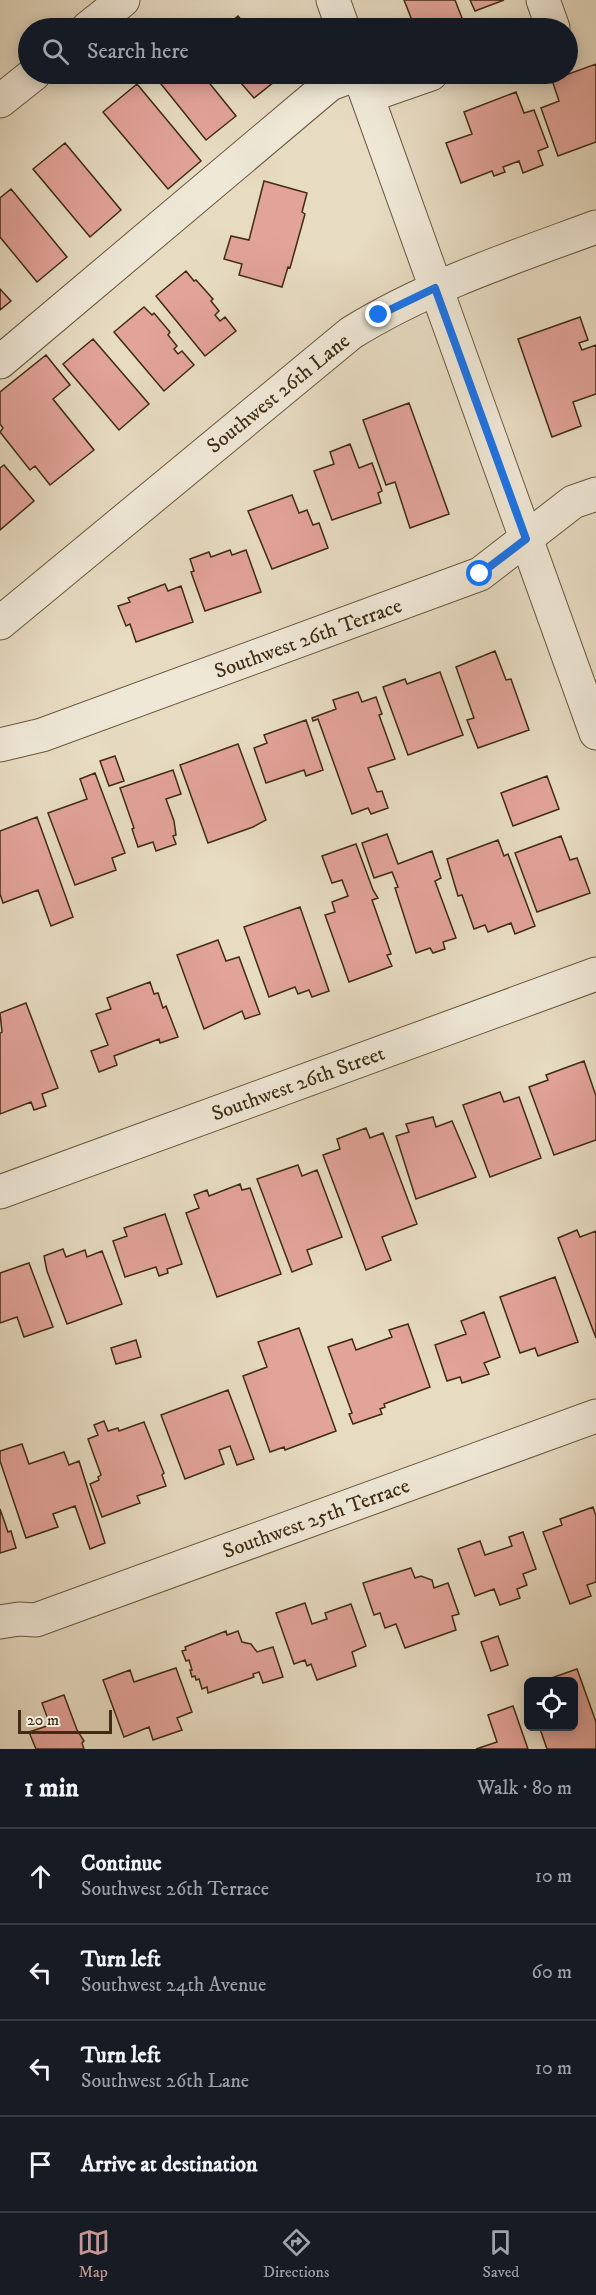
<!DOCTYPE html>
<html lang="en">
<head>
<meta charset="utf-8">
<style>
	:root { --surface:#171b24; --page:#20242c; --text:#f1f3f6; --muted:#9ea1a6; --line:#363941; --accent:#c59692 }
	body { margin:0; font-family:"IM FELL DW Pica",serif; background:var(--page); color:var(--text) }
	.controls { position:absolute; right:18px; bottom:18px; display:grid; overflow:hidden; border-radius:9px; box-shadow:0 3px 15px #0003 }
	.controls button { width:54px; height:54px; display:grid; place-items:center; padding:0; border:0; border-bottom:2px solid var(--line); background:var(--surface); color:var(--text); font:30px sans-serif }
	.scale { position:absolute; left:18px; bottom:15px; width:94px; box-sizing:border-box; padding-left:6px; border:3px solid #3f2c12; border-top:0; font-size:16px; line-height:21px; white-space:nowrap; color:#3f2c12; -webkit-text-stroke:4px #efe8d7; paint-order:stroke }
	.stop { position:absolute; width:18px; height:18px; margin:-14px; border:4px solid #1a73e8; border-radius:50%; background:#fff }
	.stop.end { background:#1a73e8; border-color:#fff; box-shadow:0 2px 6px #0008 }
	.list { margin:0; padding:0; list-style:none }
	h2 { display:flex; justify-content:space-between; align-items:center; height:78px; margin:0; padding:0 24px; font-size:26px }
	h2 small { font-size:20px; font-weight:400; color:var(--muted) }
	.list li { display:grid; grid-template-columns:39px 1fr auto; gap:18px; align-items:center; box-sizing:border-box; height:96px; padding:0 24px; border-top:2px solid var(--line) }
	.list b { display:block; font-size:22px; white-space:nowrap }
	.list p { margin:0; font-size:20px; white-space:nowrap; color:var(--muted) }
	.list em { font-size:20px; font-style:normal; color:var(--muted) }
	.icon { flex:none; width:33px; height:33px; fill:none; stroke:currentColor; stroke-width:2; stroke-linecap:round; stroke-linejoin:round }
	.map { position:relative; flex:none; width:596px; height:1749px; overflow:hidden }
	.search { position:absolute; background:var(--surface); box-shadow:0 3px 15px #0003; left:18px; right:18px; top:18px; height:66px; display:flex; align-items:center; gap:15px; box-sizing:border-box; padding:0 21px; border-radius:33px; color:var(--muted); font-size:22px }
	.sheet { height:462px; background:var(--surface) }
	nav { display:flex; justify-content:space-around; align-items:center; box-sizing:border-box; height:84px; border-top:2px solid var(--line); background:var(--surface); font-size:16px; color:var(--muted) }
	nav a { display:grid; justify-items:center; gap:3px }
	nav .on { color:var(--accent) }
	.map>svg:first-child { display:block }
</style>
</head>
<body>
<div class="map">
<svg width="596" height="1749" viewBox="0 0 596 1749">
	<rect width="100%" height="100%" fill="#e7dbc2"/>
	<filter id="stains"><feTurbulence type="fractalNoise" baseFrequency=".00333" numOctaves="4"/><feColorMatrix values="0 0 0 0 .2 0 0 0 0 .09 0 0 0 0 .02 0 0 0 .5 -.17"/></filter>
	<radialGradient id="worn" r=".72"><stop offset=".6" stop-color="#630" stop-opacity="0"/><stop offset="1" stop-color="#630" stop-opacity=".3"/></radialGradient>
	<path fill="#e2a399" stroke="#3f2c12" stroke-width="1.5" d="M404 0H455L462 18 433 28H415Z
		M470 0H504L475 11Z
		M238 16 248 28H223Z
		M596 64V142L558 156 541 108 559 101 552 80Z
		M153 74H202L236 116 206 140Z
		M233 74H284L254 98Z
		M527 74H543L544 77 530 83Z
		M137 84 201 161 168 189 103 112Z
		M516 92 524 113 534 110 548 147 538 151 543 165 523 173 519 161 503 167 505 172 494 176 492 171 461 183 446 143 472 134 464 112Z
		M65 143 121 210 90 237 33 169Z
		M264 181 307 193 302 212 305 214 290 268 288 267 282 287 239 275 242 264 224 259 231 236 249 240Z
		M11 189 67 257 37 282 0 237V198Z
		M186 271 194 281 196 280 213 299 211 301 219 311 215 315 220 321 225 317 236 331 205 356 156 296Z
		M0 289 11 301 0 310Z
		M144 307 152 315 154 313 170 332 168 335 177 346 174 349 178 354 182 351 194 365 164 391 114 332Z
		M580 317 588 340 579 343 582 350 596 345V394L573 402 581 426 552 437 518 339Z
		M93 339 149 404 119 430 63 364Z
		M46 355 70 385 53 399 94 450 50 485 35 466 30 470 0 432 3 428 0 424V392Z
		M409 403 449 514 410 528 395 482 386 485 363 420Z
		M350 444 359 468 372 463 382 491 378 493 381 503 332 520 314 471 334 464 330 452Z
		M4 465 34 501 0 530V468Z
		M292 495 299 513 307 510 313 525 319 523 328 548 272 569 248 511Z
		M230 550 232 555 246 550 261 592 205 611 191 572 194 571 190 559 209 552 211 557Z
		M165 584 168 591 181 586 193 622 136 642 130 624 126 626 118 606 130 602 128 598Z
		M495 651 506 680 511 679 529 730 478 748 467 720 474 718 456 667Z
		M440 672 463 735 408 755 383 687 405 679 407 684Z
		M358 692 362 702 376 697 382 714 379 715 395 759 368 768 377 792 382 791 388 808 371 814 368 808 352 814 318 719 313 721 312 718 336 709 333 700Z
		M306 720 323 770 306 776 304 770 266 783 254 748 267 743 264 735Z
		M238 744 266 820 253 827 208 843 180 765Z
		M115 756 124 781 109 786 100 761Z
		M173 770 181 794 166 799 174 821 176 835 173 836 176 844 156 851 153 842 138 847 132 829 134 828 120 788Z
		M95 773 125 853 112 858 116 870 75 885 48 813 87 799 80 779Z
		M547 776 559 809 513 826 501 793Z
		M37 817 73 917 51 926 38 890 3 903 0 894V831Z
		M387 834 398 864 432 851 441 878 435 881 456 938 443 942 445 949 433 953 430 948 416 953 395 888 398 887 392 872 374 878 362 843Z
		M561 836 570 860 577 858 590 893 537 912 515 853Z
		M498 840 504 856 508 854 535 926 515 934 511 923 488 932 485 925 474 929 462 895 458 896 447 859Z
		M356 844 373 890 378 898 372 900 391 954 387 955 392 966 349 982 325 915 335 912 332 902 348 896 342 880 332 883 322 856Z
		M300 907 329 991 312 997 309 990 298 994 295 987 269 997 244 927Z
		M218 940 226 961 239 957 260 1014 245 1019 242 1011 204 1029 177 955Z
		M150 982 154 994 158 993 163 1008 166 1006 178 1037 160 1043 159 1039 114 1056 117 1065 99 1072 91 1051 108 1045 96 1014 111 1009 107 998Z
		M26 1003 58 1088 42 1094 46 1106 34 1110 31 1102 0 1114V1033L2 1032 0 1013Z
		M584 1061 596 1096V1140L554 1155 529 1087 548 1080 546 1075Z
		M500 1092 504 1102 519 1097 541 1158 490 1177 463 1105Z
		M433 1117 436 1127 452 1121 476 1177 416 1199 396 1136 409 1132 406 1124Z
		M366 1128 370 1138 383 1133 417 1224 382 1237 391 1260 366 1270 323 1155 340 1149 337 1139Z
		M298 1165 302 1176 317 1170 342 1237 307 1250 312 1264 292 1272 257 1179Z
		M240 1184 242 1190 250 1188 281 1274 217 1297 186 1213 199 1208 194 1195 207 1190 209 1196Z
		M165 1214 182 1264 167 1269 168 1273 159 1276 156 1267 125 1277 113 1241 127 1236 124 1228Z
		M577 1230 580 1237 596 1231V1338L558 1238Z
		M63 1249 66 1257 85 1250 87 1257 102 1251 122 1304 67 1324 47 1271 44 1256Z
		M29 1263 53 1327 24 1337 17 1317 0 1323V1273Z
		M555 1277 578 1342 538 1356 535 1348 520 1353 500 1297Z
		M484 1312 500 1357 484 1363 489 1374 462 1383 460 1377 447 1381 435 1345 466 1334 461 1321Z
		M408 1324 430 1387 384 1404 385 1407 380 1409 382 1414 353 1424 349 1414 352 1413 328 1347 352 1339 356 1350 392 1337 389 1330Z
		M299 1328 336 1431 285 1450 284 1447 270 1452 243 1376 267 1367 258 1342Z
		M136 1340 141 1357 116 1364 111 1348Z
		M228 1390 254 1459 237 1465 230 1446 219 1450 224 1464 185 1479 161 1415Z
		M104 1421 108 1431 118 1428 119 1431 144 1422 164 1473 162 1475 166 1486 137 1496 140 1503 102 1517 90 1484 99 1480 98 1477 101 1475 88 1439 98 1435 94 1425Z
		M22 1444 29 1464 64 1452 69 1465 79 1461 105 1543 90 1549 75 1506 53 1514 58 1527 26 1538 0 1461V1451Z
		M593 1507 596 1516V1582L587 1585 591 1596 570 1604 543 1532 562 1525 560 1519Z
		M0 1509 8 1532 11 1531 16 1548 0 1553Z
		M523 1532 536 1569 523 1574 527 1585 517 1589 520 1598 500 1605 494 1589 475 1596 458 1549 480 1541 485 1555 512 1546 509 1537Z
		M411 1568 415 1578 421 1576 432 1580 434 1588 448 1583 459 1614 452 1616 456 1630 405 1648 396 1624 385 1628 380 1613 374 1615 363 1583Z
		M305 1603 312 1624 327 1619 325 1613 351 1604 366 1646 352 1652 356 1666 317 1680 311 1664 307 1666 305 1660 294 1664 276 1613Z
		M226 1631 227 1635 238 1631 242 1642 251 1644 257 1652 273 1647 283 1677 263 1683 259 1672 253 1674 254 1677 208 1693 207 1687 202 1689 199 1679 196 1680 195 1676 192 1677 190 1670H192L189 1660 186 1661 182 1651 186 1650 185 1647Z
		M498 1636 508 1665 491 1671 481 1642Z
		M176 1668 192 1712 177 1718 182 1730 153 1740 149 1727 124 1737 103 1680 130 1670 134 1682Z
		M577 1669 596 1722V1749H547L539 1726H574V1682H540Z
		M64 1695 77 1730 84 1741 82 1743 84 1749H36L29 1732 50 1725 42 1703Z
		M513 1706 528 1749H476L497 1742 488 1715Z"/>
	<g fill="none" stroke-linecap="round" stroke-linejoin="round">
		<defs>
			<path id="minor" d="M333 0 343 28
				M543 0 553 28
				M88 28 123 0
				M359 74 596 733
				M368 96 431 74
				M0 101 34 74
				M0 362 330 84 357 74
				M0 623 351 333C427 286 512 258 596 227
				M0 745 42 735 480 574 573 502 596 494
				M0 1192 596 974
				M0 1622 19 1619 36 1620 44 1617 596 1416"/>
		</defs>
		<use href="#minor" stroke="#69583e" stroke-width="35"/>
		<use href="#minor" stroke="#efe8d7" stroke-width="33"/>
	</g>
	<g fill="none" stroke-linecap="round" stroke-linejoin="round">
		<path stroke="#1a73e8" stroke-width="8" d="M379 315 435 288 526 539 480 574"/>
	</g>
	<g text-anchor="middle" stroke-width="5" stroke-linejoin="round" paint-order="stroke">
		<g font-size="21" fill="#3f2c12" stroke="#efe8d7">
			<text transform="translate(278 393) rotate(-39)" y="7">Southwest 26th Lane</text>
			<text transform="translate(308 638) rotate(-20)" y="7">Southwest 26th Terrace</text>
			<text transform="translate(298 1083) rotate(-20)" y="7">Southwest 26th Street</text>
			<text transform="translate(316 1518) rotate(-20)" y="7">Southwest 25th Terrace</text>
		</g>
	</g>
	<rect width="100%" height="100%" filter="url(#stains)"/>
	<rect width="100%" height="100%" fill="url(#worn)"/>
</svg>
<div class="controls">
<button><svg class="icon" aria-label="locate" viewBox="0 0 24 24"><circle cx="12" cy="12" r="6"/><path d="M12 2v4M12 18v4M2 12h4M18 12h4"/></svg></button>
</div>
<div class="scale">20 m</div>
<div class="stop" style="left:480px;top:574px"></div>
<div class="stop end" style="left:379px;top:315px"></div>
<div class="search"><svg class="icon" aria-label="search" viewBox="0 0 24 24"><circle cx="10" cy="10" r="6"/><path d="M15 15l6 6"/></svg>Search here</div>
</div>
<section class="sheet">
<h2>1 min<small>Walk · 80 m</small></h2>
<ul class="list">
<li><svg class="icon" aria-label="ahead" viewBox="0 0 24 24"><path d="M12 20V5M6 11l6-6 6 6"/></svg><div><b>Continue</b><p>Southwest 26th Terrace</p></div><em>10 m</em></li>
<li><svg class="icon" aria-label="left" viewBox="0 0 24 24"><path d="M17 20v-9H6M10 6l-5 5 5 5"/></svg><div><b>Turn left</b><p>Southwest 24th Avenue</p></div><em>60 m</em></li>
<li><svg class="icon" aria-label="left" viewBox="0 0 24 24"><path d="M17 20v-9H6M10 6l-5 5 5 5"/></svg><div><b>Turn left</b><p>Southwest 26th Lane</p></div><em>10 m</em></li>
<li><svg class="icon" aria-label="arrive" viewBox="0 0 24 24"><path d="M6 21V4h12l-3 4 3 4H6"/></svg><div><b>Arrive at destination</b></div></li>
</ul>
</section>
<nav>
<a class="on"><svg class="icon" aria-label="map" viewBox="0 0 24 24"><path d="M3 6l6-2 6 2 6-2v14l-6 2-6-2-6 2zM9 4v14M15 6v14"/></svg>Map</a>
<a><svg class="icon" aria-label="directions" viewBox="0 0 24 24"><path d="M12 3l9 9-9 9-9-9zM9 14v-3h6M13 9l2 2-2 2"/></svg>Directions</a>
<a><svg class="icon" aria-label="saved" viewBox="0 0 24 24"><path d="M7 4h10v16l-5-4-5 4z"/></svg>Saved</a>
</nav>
</body>
</html>
